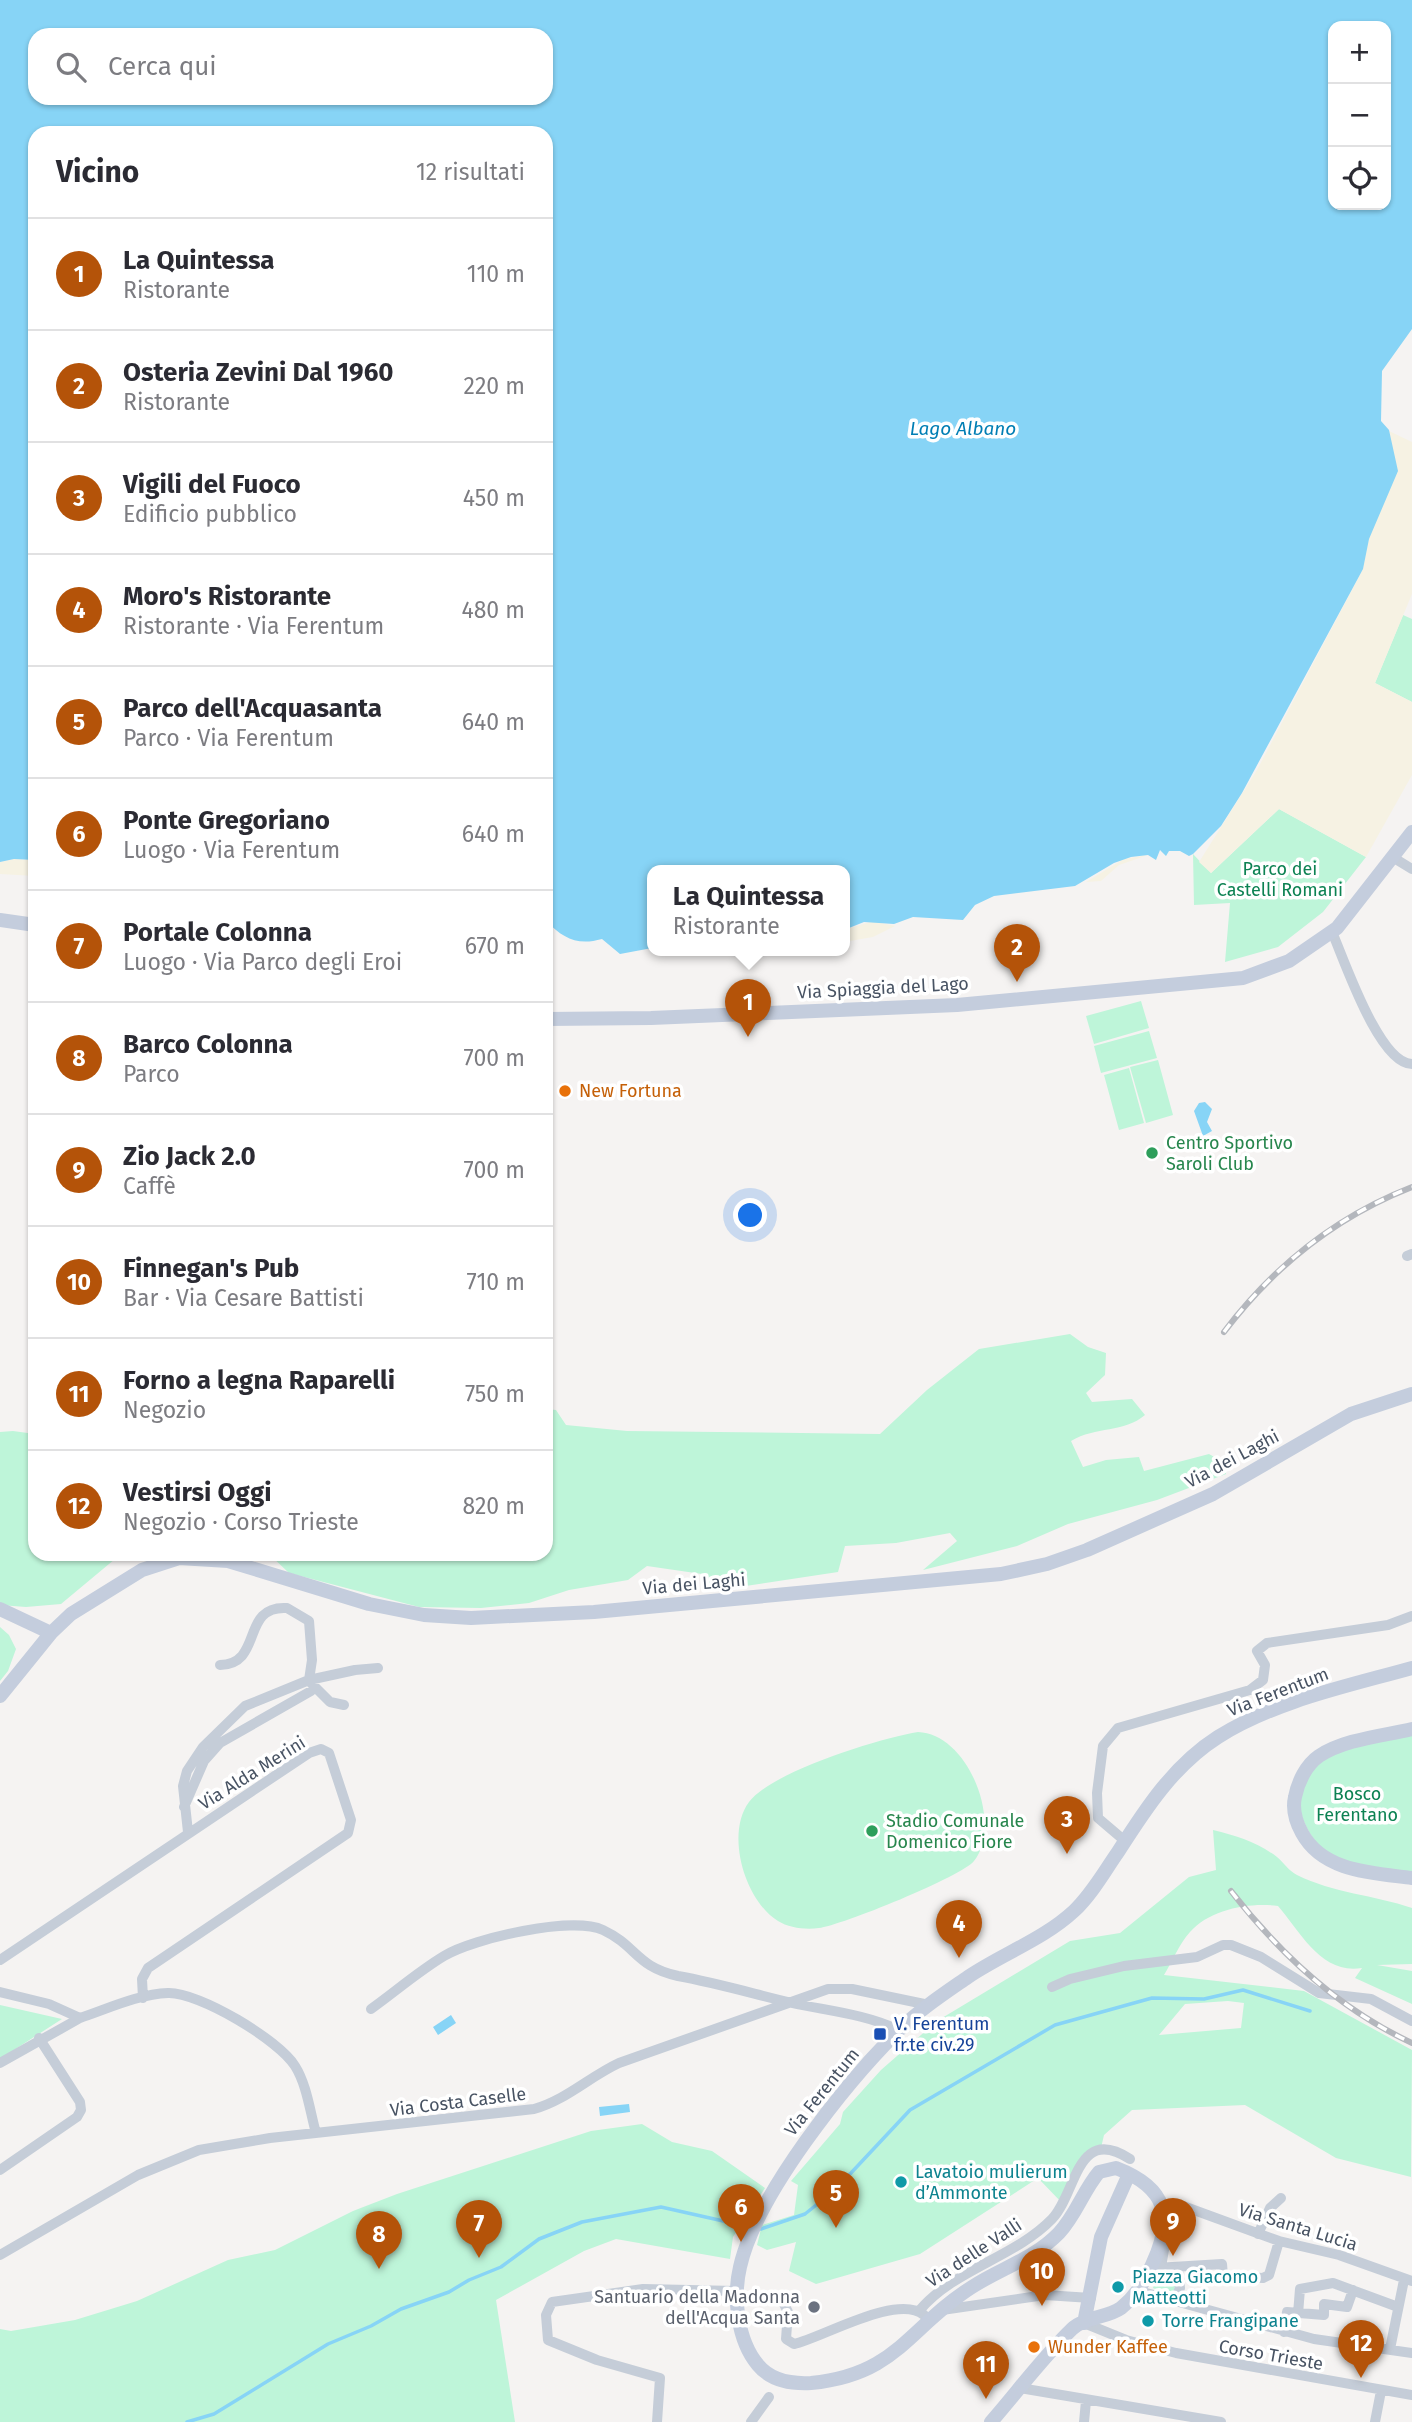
<!DOCTYPE html>
<html lang="it">
<head>
<meta charset="utf-8">
<style>
	:root { --surface:#fff; --page:#f2f2f3; --text:#2b2b33; --muted:#7c7c81; --line:#e1e1e2; --accent:#b45309 }
	body { margin:0; font-family:"Fira Sans",sans-serif; background:var(--page); color:var(--text) }
	.controls { position:absolute; right:21px; top:21px; display:grid; overflow:hidden; border-radius:14px; box-shadow:0 2px 5px #0004 }
	.controls button { width:63px; height:63px; display:grid; place-items:center; padding:0; border:0; border-bottom:2px solid var(--line); background:var(--surface); color:var(--text); font:35px sans-serif }
	.you { position:absolute; left:751px; top:1216px; width:24px; height:24px; margin:-18px; border:5px solid #fff; border-radius:50%; background:#1a73e8; box-shadow:0 0 0 10px #1a73e833 }
	.badge { display:grid; place-items:center; width:46px; height:46px; border-radius:50%; background:var(--accent); color:#fff; font-size:23px; font-weight:700 }
	.pin { position:absolute; translate:-50% -58px; filter:drop-shadow(0 2px 4px #0008) }
	.pin::after { content:''; position:absolute; top:37px; width:24px; height:21px; background:inherit; clip-path:polygon(0 0,100% 0,50% 100%) }
	.popup { position:absolute; left:647px; top:865px; width:203px; height:91px; box-sizing:border-box; display:grid; place-content:center; border-radius:14px; background:var(--surface); filter:drop-shadow(0 2px 5px #0005); font-size:23px; white-space:nowrap; color:var(--muted) }
	.popup b { font-size:26px; color:var(--text) }
	.popup::after { content:''; position:absolute; left:50%; top:100%; margin-left:-14px; border:14px solid transparent; border-top-color:var(--surface) }
	.list { margin:0; padding:0; list-style:none }
	h2 { display:flex; justify-content:space-between; align-items:center; height:91px; margin:0; padding:0 28px; font-size:30px }
	h2 small { font-size:23px; font-weight:400; color:var(--muted) }
	.list li { display:grid; grid-template-columns:46px 1fr auto; gap:21px; align-items:center; box-sizing:border-box; height:112px; padding:0 28px; border-top:2px solid var(--line) }
	.list b { display:block; font-size:26px; white-space:nowrap }
	.list p { margin:0; font-size:23px; white-space:nowrap; color:var(--muted) }
	.list em { font-size:23px; font-style:normal; color:var(--muted) }
	.icon { flex:none; width:38px; height:38px; fill:none; stroke:currentColor; stroke-width:2; stroke-linecap:round; stroke-linejoin:round }
	.map { position:relative; flex:none; width:1412px; height:2422px; overflow:hidden }
	.search { position:absolute; background:var(--surface); box-shadow:0 2px 5px #0004; left:28px; top:28px; width:525px; height:77px; display:flex; align-items:center; gap:18px; box-sizing:border-box; padding:0 24px; border-radius:21px; color:var(--muted); font-size:26px }
	.panel { position:absolute; background:var(--surface); box-shadow:0 2px 5px #0004; left:28px; top:126px; width:525px; height:1435px; border-radius:21px }
	.map>svg:first-child { display:block }
</style>
</head>
<body>
<div class="map">
<svg width="1412" height="2422" viewBox="0 0 1412 2422">
	<rect width="100%" height="100%" fill="#f5f3f2"/>
	<path fill="#bef5d9" fill-rule="evenodd" d="M1403 615 1412 619V702L1375 683Z
		M1279 809 1366 857 1323 912 1278 947 1225 962 1230 903 1194 905 1193 854 1211 873Z
		M1141 1001 1149 1028 1094 1044 1086 1016Z
		M1149 1031 1157 1058 1101 1073 1094 1046Z
		M1158 1060 1173 1115 1146 1123 1130 1067Z
		M1129 1068 1144 1123 1119 1130 1104 1075Z
		M1070 1334 1088 1347 1106 1353 1105 1375 1086 1393 1092 1402 1132 1399 1145 1415C1124 1433 1096 1426 1071 1441L1083 1467 1106 1460 1139 1457 1144 1471 1209 1454 1225 1463 1226 1474 1157 1500 1068 1524 1017 1546 923 1570 957 1541 950 1533 896 1543 845 1546 838 1572 712 1591 702 1574 647 1566 628 1580 569 1590 529 1603 481 1608 419 1607 289 1573 269 1554H546V1409L556 1410 566 1425 627 1431 880 1434 927 1390 979 1349Z
		M13 1431 35 1434V1554H121L61 1604 26 1607 0 1605V1432Z
		M0 1627 9 1635 16 1649 8 1671 0 1681Z
		M918 1732C969 1734 1003 1824 974 1861 963 1876 840 1926 819 1928 806 1930 789 1928 778 1921 745 1901 725 1834 749 1802 771 1772 880 1738 918 1732Z
		M1412 1733V1872C1355 1867 1315 1867 1298 1804 1301 1795 1303 1785 1307 1777 1323 1744 1380 1740 1412 1733Z
		M1213 1830C1237 1836 1257 1842 1277 1857 1284 1863 1289 1871 1297 1875 1333 1893 1374 1895 1412 1908V1964L1377 1965 1412 1971V2004L1355 1978 1362 1968C1322 1975 1301 1933 1278 1906 1250 1902 1210 1909 1190 1932 1179 1944 1172 1962 1164 1975L1304 1991 1412 2050 1411 2177 1336 2158 1245 2105 1132 2110 1104 2135 1101 2148 1087 2153 1062 2203 1038 2178 920 2254 816 2284 789 2271 796 2242 767 2250 757 2245 762 2225 794 2215 798 2185 791 2181 840 2124 843 2112 881 2070 937 2021 1070 1941 1120 1933 1189 1877 1216 1870ZM1228 2001 1244 2003 1241 2028 1159 2035 1185 2004Z
		M0 2005 62 2019 0 2059Z
		M642 2124 672 2142 712 2151 765 2188 733 2237 730 2259 616 2239 584 2251 496 2300 515 2422H0V2329L11 2331 75 2320 137 2301 228 2260 275 2250 353 2211 397 2194 591 2131Z
		M1165 2271H1176L1175 2293 1171 2295 1153 2288 1157 2276Z"/>
	<path fill="#f6f2e3" d="M1389 431 1412 442V594L1375 683 1412 702V775L1366 857 1279 809 1211 873 1199 862 1257 770 1363 569Z
		M1148 855 1119 865 1101 881 1086 882 1124 859Z
		M14 859 35 860V876L0 874V862Z
		M873 921 895 926 873 937 844 942V930Z"/>
	<path fill="#87d4f6" fill-rule="evenodd" d="M0 0H1412V329L1382 371 1381 421 1389 430 1398 471 1369 539 1363 569 1242 793 1221 826 1193 854 1189 856 1180 851H1169L1166 856 1160 850 1156 860 1148 855 1131 857 1114 863 1075 886 994 896 975 905 963 920 913 917 894 924 864 922 844 930V871H652V948L620 954 602 939C577 946 563 938 546 921V133H35V860L14 859 0 862ZM1386 26V205H1333V26ZM546 35V98H35V35Z
		M1205 1102 1212 1109 1207 1122 1212 1131 1203 1136 1194 1111 1199 1103Z
		M451 2015 456 2023 438 2035 433 2027Z
		M629 2104 630 2112 600 2116 599 2107Z"/>
	<g fill="none" stroke-linecap="round" stroke-linejoin="round">
		<path stroke="#87d4f6" stroke-width="3.5" d="M761 2229 805 2214 836 2189 910 2110 1055 2025 1152 1998 1204 1999 1243 1990 1310 2011
			M187 2422 214 2414 328 2344 371 2326 401 2309 449 2292 469 2280 501 2267 539 2239 582 2222 661 2207 741 2225"/>
		<path stroke="#c5cdd8" stroke-width="10" d="M1394 858 1412 869
			M1332 932C1344 959 1379 1064 1412 1064
			M1407 1256 1412 1254
			M309 1680 355 1670 378 1668
			M309 1681 330 1702 344 1705
			M184 1807 204 1761 220 1743 311 1691
			M188 1832 183 1786 187 1771 203 1747 245 1706 309 1680 312 1660 309 1621 287 1608C240 1605 264 1664 220 1665
			M1125 1841 1098 1818 1097 1793 1103 1746 1118 1728 1250 1690 1263 1680 1265 1665 1257 1651 1267 1643 1388 1625 1412 1616
			M0 1960 309 1753 321 1749 329 1753 351 1820 348 1833 148 1968 142 1979 143 1998
			M1052 1987 1070 1979 1124 1966 1197 1957 1223 1945H1231L1261 1957 1319 1993 1371 1999 1412 2021
			M0 1992 49 2004 80 2018C107 2009 139 1994 168 1993 199 1992 279 2040 295 2066 307 2085 310 2112 316 2133
			M371 2009C396 1991 419 1971 444 1956 474 1938 572 1916 603 1930 637 1946 636 1967 678 1976 717 1983 754 1994 792 2003 829 2011 865 2014 899 2030
			M0 2063 80 2018
			M0 2170 77 2117 81 2110 80 2102 39 2038
			M750 2215 757 2205 766 2206
			M1168 2226 1172 2208 1183 2206 1279 2241 1339 2255 1412 2281
			M1258 2234 1270 2208 1281 2198
			M0 2255 138 2175 199 2150 270 2138 534 2109C566 2100 589 2077 619 2063L828 1989H852L929 2005
			M1161 2267 1165 2244
			M1156 2268 1222 2264 1223 2276 1263 2278 1269 2275 1279 2241
			M1139 2291 1314 2339 1412 2353
			M1175 2300 1180 2288 1178 2267
			M783 2302 788 2312 786 2339 794 2344C822 2338 897 2293 924 2315
			M942 2310 1045 2295 1091 2298
			M919 2311C954 2269 1014 2258 1052 2219 1077 2193 1076 2124 1130 2159
			M1298 2314 1300 2289 1333 2283 1398 2307
			M1084 2323 1126 2340 1176 2353 1412 2395
			M1284 2332 1287 2312 1324 2315V2304L1347 2307 1353 2290
			M1390 2349 1404 2280
			M1020 2388 1221 2422
			M657 2422 660 2378 597 2360 548 2340 546 2315 552 2302 643 2289 736 2291
			M751 2422 769 2397
			M1084 2422 1086 2401
			M1375 2422 1381 2391"/>
		<path stroke="#c4cddd" stroke-width="14" d="M0 920 35 925
			M546 1019 651 1018 957 1005 1243 978 1289 961 1337 928 1412 832
			M0 1609 51 1633
			M0 1696 51 1633 71 1614 142 1570 179 1558 228 1561 369 1604 424 1615 471 1618 594 1612 1001 1574 1047 1564 1087 1550 1213 1494 1351 1414 1412 1394
			M1412 1729C1382 1736 1345 1739 1319 1756 1306 1765 1298 1782 1295 1797 1292 1810 1296 1822 1302 1833 1323 1872 1373 1873 1412 1878
			M1084 2323 1101 2237 1129 2174
			M991 2422C1018 2391 1043 2357 1072 2329 1084 2317 1107 2318 1121 2308 1136 2296 1144 2282 1152 2265 1174 2218 1168 2188 1116 2168L1099 2172C1083 2191 1076 2215 1059 2233 1034 2259 1001 2268 972 2287 909 2327 897 2375 811 2383 792 2384 771 2381 758 2365 737 2340 733 2297 740 2267 756 2195 846 2083 898 2031 919 2010 945 1993 968 1977 1002 1954 1044 1939 1074 1911 1092 1894 1104 1872 1118 1852 1146 1808 1174 1765 1218 1737 1275 1701 1348 1686 1412 1668"/>
		<defs>
			<path id="rail" d="M1224 1332C1274 1266 1335 1217 1412 1187
				M1231 1891C1280 1954 1339 2009 1412 2043"/>
		</defs>
		<use href="#rail" stroke="#b4b7bd" stroke-width="6"/>
		<use href="#rail" stroke="#fff" stroke-width="3.5" stroke-dasharray="10" stroke-linecap="butt"/>
	</g>
	<g fill="#e8710a" stroke="#fff" stroke-width="2.5">
		<circle cx="565" cy="1091" r="7"/>
		<circle cx="1034" cy="2347" r="7"/>
	</g>
	<g fill="#2e9e5b" stroke="#fff" stroke-width="2.5">
		<circle cx="1152" cy="1153" r="7"/>
		<circle cx="872" cy="1831" r="7"/>
	</g>
	<rect fill="#1a4fb4" stroke="#fff" stroke-width="2.5" x="873" y="2027" width="14" height="14" rx="3.5"/>
	<g fill="#0f9aa8" stroke="#fff" stroke-width="2.5">
		<circle cx="901" cy="2182" r="7"/>
		<circle cx="1118" cy="2287" r="7"/>
		<circle cx="1148" cy="2321" r="7"/>
	</g>
	<circle fill="#6b7280" stroke="#fff" stroke-width="2.5" cx="814" cy="2307" r="7"/>
	<g text-anchor="middle" stroke-width="7" stroke-linejoin="round" paint-order="stroke">
		<g font-size="18" fill="#0d8253" stroke="#fff">
			<text x="1280" y="875">Parco dei<tspan x="1280" dy="21">Castelli Romani</tspan></text>
			<text x="1357" y="1800">Bosco<tspan x="1357" dy="21">Ferentano</tspan></text>
		</g>
		<g font-size="18" fill="#485363" stroke="#fff">
			<text transform="translate(883 988) rotate(-3)" y="6">Via Spiaggia del Lago</text>
			<text transform="translate(1232 1459) rotate(-28)" y="6">Via dei Laghi</text>
			<text transform="translate(694 1584) rotate(-5)" y="6">Via dei Laghi</text>
			<text transform="translate(1278 1692) rotate(-21)" y="6">Via Ferentum</text>
			<text transform="translate(252 1773) rotate(-32)" y="6">Via Alda Merini</text>
			<text transform="translate(822 2092) rotate(-51)" y="6">Via Ferentum</text>
			<text transform="translate(458 2102) rotate(-7)" y="6">Via Costa Caselle</text>
			<text transform="translate(1298 2227) rotate(17)" y="6">Via Santa Lucia</text>
			<text transform="translate(974 2253) rotate(-33)" y="6">Via delle Valli</text>
			<text transform="translate(1271 2355) rotate(10)" y="6">Corso Trieste</text>
		</g>
		<g font-size="18" fill="#c56008" stroke="#fff" text-anchor="start">
			<text x="579" y="1097">New Fortuna</text>
			<text x="1048" y="2353">Wunder Kaffee</text>
		</g>
		<g font-size="18" fill="#27864d" stroke="#fff" text-anchor="start">
			<text x="1166" y="1149">Centro Sportivo<tspan x="1166" dy="21">Saroli Club</tspan></text>
			<text x="886" y="1827">Stadio Comunale<tspan x="886" dy="21">Domenico Fiore</tspan></text>
		</g>
		<g font-size="18" fill="#164399" stroke="#fff" text-anchor="start">
			<text x="894" y="2030">V. Ferentum<tspan x="894" dy="21">fr.te civ.29</tspan></text>
		</g>
		<g font-size="18" fill="#0d838f" stroke="#fff" text-anchor="start">
			<text x="915" y="2178">Lavatoio mulierum<tspan x="915" dy="21">d’Ammonte</tspan></text>
			<text x="1132" y="2283">Piazza Giacomo<tspan x="1132" dy="21">Matteotti</tspan></text>
			<text x="1162" y="2327">Torre Frangipane</text>
		</g>
		<g font-size="18" fill="#5b616d" stroke="#fff" text-anchor="end">
			<text x="800" y="2303">Santuario della Madonna<tspan x="800" dy="21">dell'Acqua Santa</tspan></text>
		</g>
		<g font-size="19" font-style="italic" fill="#017eb4" stroke="#fff">
			<text x="963" y="435">Lago Albano</text>
		</g>
	</g>
</svg>
<div class="controls">
<button>+</button>
<button>−</button>
<button><svg class="icon" aria-label="locate" viewBox="0 0 24 24"><circle cx="12" cy="12" r="6"/><path d="M12 2v4M12 18v4M2 12h4M18 12h4"/></svg></button>
</div>
<div class="you"></div>
<div class="pin badge" style="left:748px;top:1037px">1</div>
<div class="popup"><b>La Quintessa</b>Ristorante</div>
<div class="pin badge" style="left:1017px;top:982px">2</div>
<div class="pin badge" style="left:1067px;top:1854px">3</div>
<div class="pin badge" style="left:959px;top:1958px">4</div>
<div class="pin badge" style="left:836px;top:2228px">5</div>
<div class="pin badge" style="left:741px;top:2242px">6</div>
<div class="pin badge" style="left:479px;top:2258px">7</div>
<div class="pin badge" style="left:379px;top:2269px">8</div>
<div class="pin badge" style="left:1173px;top:2256px">9</div>
<div class="pin badge" style="left:1042px;top:2306px">10</div>
<div class="pin badge" style="left:986px;top:2399px">11</div>
<div class="pin badge" style="left:1361px;top:2378px">12</div>
<div class="search"><svg class="icon" aria-label="search" viewBox="0 0 24 24"><circle cx="10" cy="10" r="6"/><path d="M15 15l6 6"/></svg>Cerca qui</div>
<section class="panel">
<h2>Vicino<small>12 risultati</small></h2>
<ul class="list">
<li><span class="badge">1</span><div><b>La Quintessa</b><p>Ristorante</p></div><em>110 m</em></li>
<li><span class="badge">2</span><div><b>Osteria Zevini Dal 1960</b><p>Ristorante</p></div><em>220 m</em></li>
<li><span class="badge">3</span><div><b>Vigili del Fuoco</b><p>Edificio pubblico</p></div><em>450 m</em></li>
<li><span class="badge">4</span><div><b>Moro's Ristorante</b><p>Ristorante · Via Ferentum</p></div><em>480 m</em></li>
<li><span class="badge">5</span><div><b>Parco dell'Acquasanta</b><p>Parco · Via Ferentum</p></div><em>640 m</em></li>
<li><span class="badge">6</span><div><b>Ponte Gregoriano</b><p>Luogo · Via Ferentum</p></div><em>640 m</em></li>
<li><span class="badge">7</span><div><b>Portale Colonna</b><p>Luogo · Via Parco degli Eroi</p></div><em>670 m</em></li>
<li><span class="badge">8</span><div><b>Barco Colonna</b><p>Parco</p></div><em>700 m</em></li>
<li><span class="badge">9</span><div><b>Zio Jack 2.0</b><p>Caffè</p></div><em>700 m</em></li>
<li><span class="badge">10</span><div><b>Finnegan's Pub</b><p>Bar · Via Cesare Battisti</p></div><em>710 m</em></li>
<li><span class="badge">11</span><div><b>Forno a legna Raparelli</b><p>Negozio</p></div><em>750 m</em></li>
<li><span class="badge">12</span><div><b>Vestirsi Oggi</b><p>Negozio · Corso Trieste</p></div><em>820 m</em></li>
</ul>
</section>
</div>
</body>
</html>
